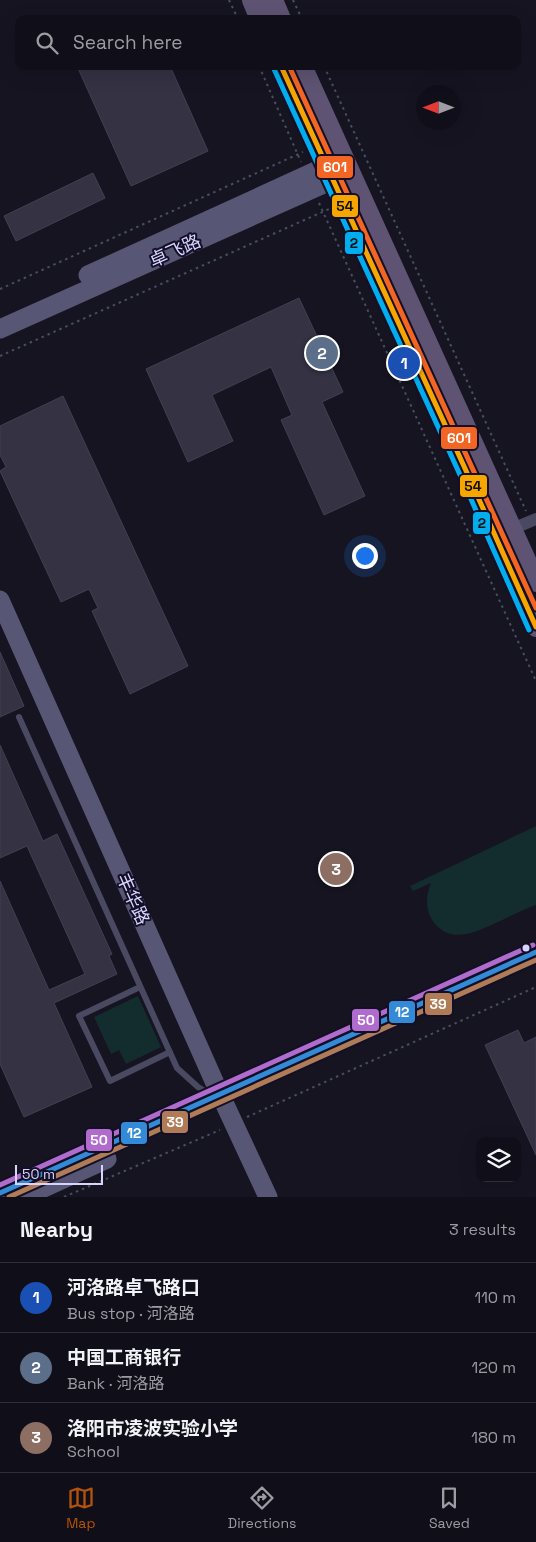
<!DOCTYPE html>
<html lang="en">
<head>
<meta charset="utf-8">
<style>
	:root { --surface:#100f19; --page:#191822; --text:#f1f3f6; --muted:#9c9ca2; --line:#302f38; --accent:#b45309 }
	body { margin:0; font-family:"Space Grotesk","Noto Sans SC",sans-serif; background:var(--page); color:var(--text) }
	.controls { position:absolute; right:15px; bottom:15px; display:grid; overflow:hidden; border-radius:10px; box-shadow:0 5px 20px #0002 }
	.controls button { width:45px; height:45px; display:grid; place-items:center; padding:0; border:0; border-bottom:1px solid var(--line); background:var(--surface); color:var(--text); font:25px sans-serif }
	.compass { position:absolute; left:416px; top:85px; width:45px; height:45px; border-radius:50%; background:var(--surface); box-shadow:0 5px 20px #0002; rotate:270deg }
	.scale { position:absolute; left:15px; bottom:12px; width:88px; box-sizing:border-box; padding-left:5px; border:2px solid #d9d4ff; border-top:0; font-size:14px; line-height:18px; white-space:nowrap; color:#d9d4ff; -webkit-text-stroke:4px #130f26; paint-order:stroke }
	.you { position:absolute; left:364px; top:555px; width:18px; height:18px; margin:-12px; border:4px solid #fff; border-radius:50%; background:#1a73e8; box-shadow:0 0 0 8px #1a73e833 }
	.badge { display:grid; place-items:center; width:32px; height:32px; border-radius:50%; background:var(--accent); color:#fff; font-size:16px; font-weight:700 }
	.pin { position:absolute; translate:-50% -50%; border:2px solid #fff; box-shadow:0 1px 5px #0006 }
	.list { margin:0; padding:0; list-style:none }
	h2 { display:flex; justify-content:space-between; align-items:center; height:65px; margin:0; padding:0 20px; font-size:21px }
	h2 small { font-size:16px; font-weight:400; color:var(--muted) }
	.list li { display:grid; grid-template-columns:32px 1fr auto; gap:15px; align-items:center; box-sizing:border-box; height:70px; padding:0 20px; border-top:1px solid var(--line) }
	.list b { display:block; font-size:19px; white-space:nowrap }
	.list p { margin:0; font-size:16px; white-space:nowrap; color:var(--muted) }
	.list em { font-size:16px; font-style:normal; color:var(--muted) }
	.icon { flex:none; width:28px; height:28px; fill:none; stroke:currentColor; stroke-width:2; stroke-linecap:round; stroke-linejoin:round }
	.map { position:relative; flex:none; width:536px; height:1197px; overflow:hidden }
	.search { position:absolute; background:var(--surface); box-shadow:0 5px 20px #0002; left:15px; right:15px; top:15px; height:55px; display:flex; align-items:center; gap:12px; box-sizing:border-box; padding:0 18px; border-radius:10px; color:var(--muted); font-size:19px }
	.sheet { height:275px; background:var(--surface) }
	nav { display:flex; justify-content:space-around; align-items:center; box-sizing:border-box; height:70px; border-top:1px solid var(--line); background:var(--surface); font-size:14px; color:var(--muted) }
	nav a { display:grid; justify-items:center; gap:2px }
	nav .on { color:var(--accent) }
	.map>svg:first-child { display:block }
</style>
</head>
<body>
<div class="map">
<svg width="536" height="1197" viewBox="0 0 536 1197">
	<rect width="100%" height="100%" fill="#161421"/>
	<path fill="#132c2d" d="M536 826V905C523 910 510 916 498 922 476 932 450 946 432 920 425 908 426 895 431 883L413 891 410 886Z
		M138 996 161 1047 126 1064 119 1050 111 1054 94 1017Z"/>
	<path fill="#343243" stroke="#433f54" d="M77 66H170L208 151 131 186Z
		M93 173 105 198 16 241 4 216Z
		M299 298 343 392 322 402 365 496 324 515 281 420 292 415 271 367 212 395 233 441 188 462 146 369Z
		M63 396 188 666 130 694 92 611 98 608 89 589 61 602 0 471 6 467 0 455V426Z
		M0 652 24 706 0 717Z
		M0 745 43 841 57 834 112 954 109 956 117 974 54 1003 92 1087 24 1117 0 1064V881L49 990 85 974 27 846 0 858Z
		M518 1030 524 1043 536 1037V1155L485 1045Z"/>
	<g fill="none" stroke-linecap="round" stroke-linejoin="round">
		<path stroke="#44505f" stroke-width="2" stroke-dasharray="2.5 4" stroke-linecap="butt" d="M229 0 238 19
			M293 0 302 19
			M259 66 301 162
			M324 66 526 511
			M319 203 536 681
			M0 289 303 152
			M0 356 329 209
			M247 1117 536 987
			M64 1197 220 1130"/>
		<path stroke="#4a4962" stroke-width="6" d="M19 717 177 1068 198 1087 211 1095
			M140 987 79 1016 110 1081 170 1052"/>
		<path stroke="#4a4962" stroke-width="12" d="M512 529 536 519"/>
		<path stroke="#575674" stroke-width="19" d="M88 275 340 160
			M0 329 346 174
			M0 600 214 1081 268 1197
			M0 1193 536 952
			M24 1197 107 1159"/>
		<path stroke="#5e5373" stroke-width="20" d="M252 0 260 19
			M273 0 281 19
			M281 66C365 254 454 439 536 627
			M302 66 536 582"/>
		<defs>
			<path id="bus-1" d="M281 66 473 486 536 627"/>
			<path id="bus-2" d="M274 69 467 490 529 630"/>
			<path id="bus-3" d="M289 66 536 608"/>
			<path id="bus-4" d="M0 1193 536 952"/>
			<path id="bus-5" d="M9 1197 536 960"/>
			<path id="bus-6" d="M0 1185 533 945"/>
		</defs>
		<use href="#bus-1" stroke="#130f26" stroke-width="9"/>
		<use href="#bus-2" stroke="#130f26" stroke-width="9"/>
		<use href="#bus-3" stroke="#130f26" stroke-width="9"/>
		<use href="#bus-4" stroke="#130f26" stroke-width="9"/>
		<use href="#bus-5" stroke="#130f26" stroke-width="9"/>
		<use href="#bus-6" stroke="#130f26" stroke-width="9"/>
		<use href="#bus-1" stroke="#f7a600" stroke-width="5"/>
		<use href="#bus-2" stroke="#00aeef" stroke-width="5"/>
		<use href="#bus-3" stroke="#f26522" stroke-width="5"/>
		<use href="#bus-4" stroke="#338bd7" stroke-width="5"/>
		<use href="#bus-5" stroke="#b07c57" stroke-width="5"/>
		<use href="#bus-6" stroke="#b06ccc" stroke-width="5"/>
	</g>
	<circle fill="#d9d4ff" stroke="#130f26" stroke-width="2" cx="526" cy="948" r="4.5"/>
	<g text-anchor="middle" stroke-width="4" stroke-linejoin="round" paint-order="stroke">
		<g font-size="18" fill="#d9d4ff" stroke="#130f26">
			<text transform="translate(175 251) rotate(-24)" y="6">卓飞路</text>
			<text transform="translate(133 899) rotate(66)" y="6">丰华路</text>
		</g>
	</g>
	<g stroke="#130f26" stroke-width="2">
		<rect x="316" y="155" width="38" height="24" rx="5" fill="#f26522"/>
		<rect x="331" y="194" width="28" height="24" rx="5" fill="#f7a600"/>
		<rect x="344" y="231" width="20" height="24" rx="5" fill="#00aeef"/>
		<rect x="440" y="426" width="38" height="24" rx="5" fill="#f26522"/>
		<rect x="459" y="474" width="29" height="24" rx="5" fill="#f7a600"/>
		<rect x="472" y="511" width="19" height="24" rx="5" fill="#00aeef"/>
		<rect x="424" y="992" width="29" height="24" rx="5" fill="#b07c57"/>
		<rect x="388" y="1000" width="28" height="24" rx="5" fill="#338bd7"/>
		<rect x="351" y="1008" width="29" height="24" rx="5" fill="#b06ccc"/>
		<rect x="161" y="1110" width="28" height="24" rx="5" fill="#b07c57"/>
		<rect x="120" y="1121" width="28" height="24" rx="5" fill="#338bd7"/>
		<rect x="85" y="1128" width="28" height="24" rx="5" fill="#b06ccc"/>
	</g>
	<g font-size="14" text-anchor="middle" font-weight="bold" fill="#fff">
		<text x="335" y="172">601</text>
		<text x="459" y="443">601</text>
		<text x="438" y="1009">39</text>
		<text x="402" y="1017">12</text>
		<text x="366" y="1025">50</text>
		<text x="175" y="1127">39</text>
		<text x="134" y="1138">12</text>
		<text x="99" y="1145">50</text>
	</g>
	<g font-size="14" text-anchor="middle" font-weight="bold" fill="#111">
		<text x="345" y="211">54</text>
		<text x="354" y="248">2</text>
		<text x="473" y="491">54</text>
		<text x="482" y="528">2</text>
	</g>
</svg>
<div class="controls">
<button><svg class="icon" aria-label="layers" viewBox="0 0 24 24"><path d="M12 4l9 5-9 5-9-5zM3 14l9 5 9-5"/></svg></button>
</div>
<svg class="compass" viewBox="-18 -18 36 36"><path d="M0-13l5 13h-10z" fill="#e53935"/><path d="M0 13l5-13h-10z" fill="#9c9ca2"/></svg>
<div class="scale">50 m</div>
<div class="you"></div>
<div class="pin badge" style="left:404px;top:363px;background:#1a4fb4">1</div>
<div class="pin badge" style="left:322px;top:353px;background:#5c6f8a">2</div>
<div class="pin badge" style="left:336px;top:869px;background:#8d6e63">3</div>
<div class="search"><svg class="icon" aria-label="search" viewBox="0 0 24 24"><circle cx="10" cy="10" r="6"/><path d="M15 15l6 6"/></svg>Search here</div>
</div>
<section class="sheet">
<h2>Nearby<small>3 results</small></h2>
<ul class="list">
<li><span class="badge" style="background:#1a4fb4">1</span><div><b>河洛路卓飞路口</b><p>Bus stop · 河洛路</p></div><em>110 m</em></li>
<li><span class="badge" style="background:#5c6f8a">2</span><div><b>中国工商银行</b><p>Bank · 河洛路</p></div><em>120 m</em></li>
<li><span class="badge" style="background:#8d6e63">3</span><div><b>洛阳市凌波实验小学</b><p>School</p></div><em>180 m</em></li>
</ul>
</section>
<nav>
<a class="on"><svg class="icon" aria-label="map" viewBox="0 0 24 24"><path d="M3 6l6-2 6 2 6-2v14l-6 2-6-2-6 2zM9 4v14M15 6v14"/></svg>Map</a>
<a><svg class="icon" aria-label="directions" viewBox="0 0 24 24"><path d="M12 3l9 9-9 9-9-9zM9 14v-3h6M13 9l2 2-2 2"/></svg>Directions</a>
<a><svg class="icon" aria-label="saved" viewBox="0 0 24 24"><path d="M7 4h10v16l-5-4-5 4z"/></svg>Saved</a>
</nav>
</body>
</html>
